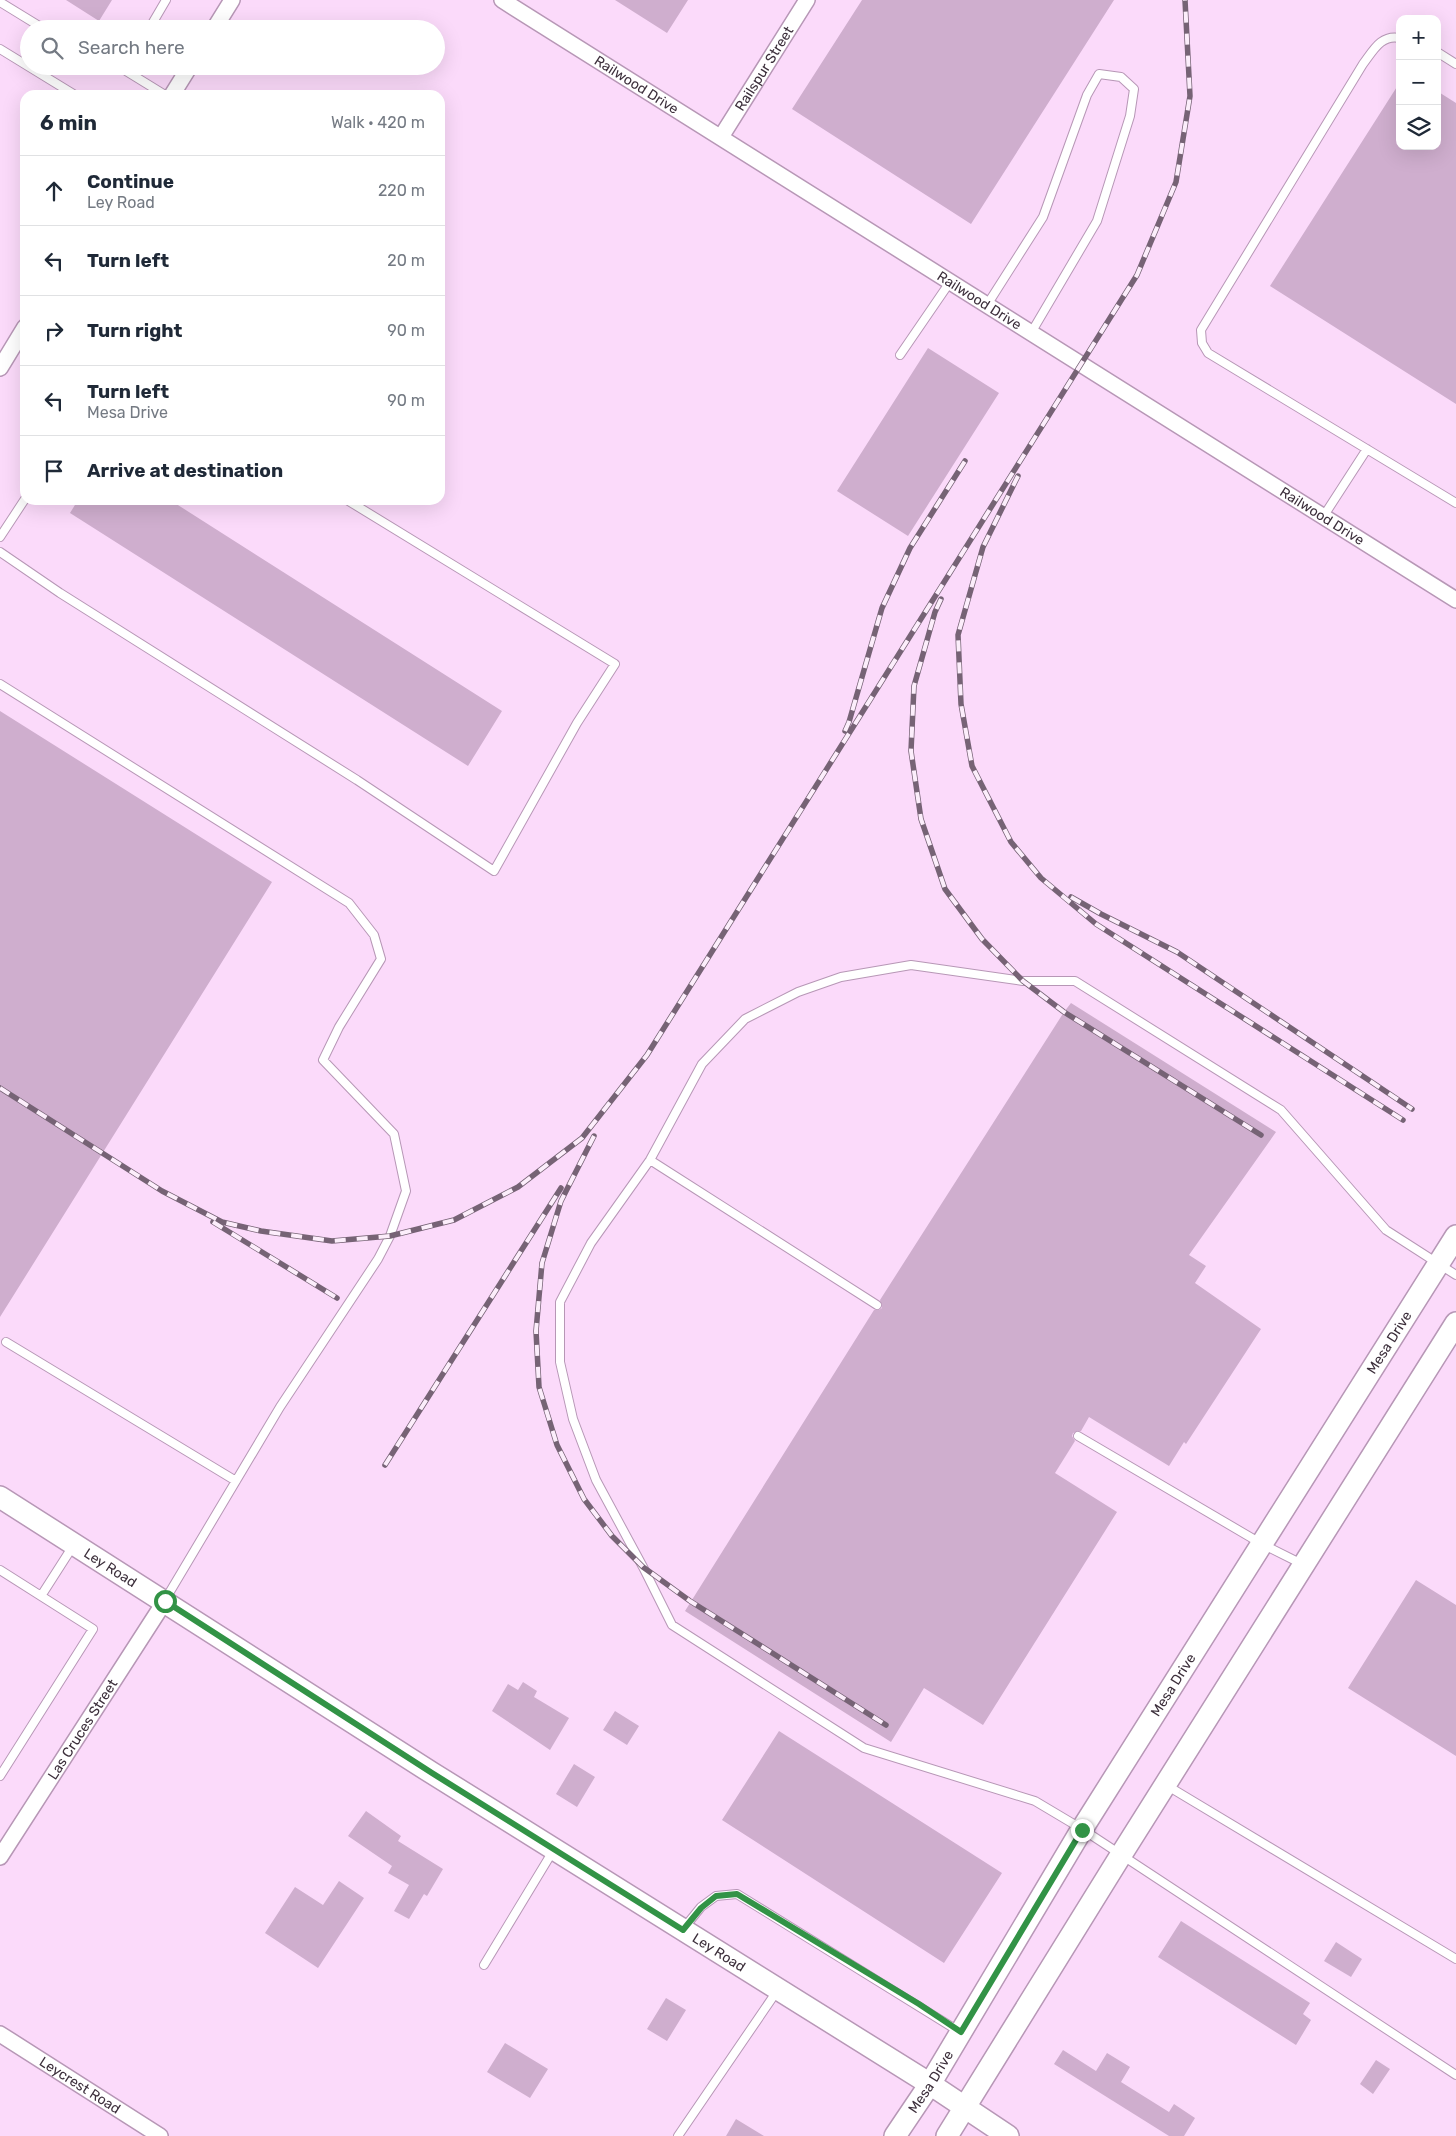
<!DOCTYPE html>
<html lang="en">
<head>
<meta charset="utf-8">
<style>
	:root { --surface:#fff; --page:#f6f6f7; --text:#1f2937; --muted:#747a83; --line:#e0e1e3 }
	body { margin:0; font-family:Rubik,sans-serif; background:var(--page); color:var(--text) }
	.controls { position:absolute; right:15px; top:15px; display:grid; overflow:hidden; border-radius:10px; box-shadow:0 5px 20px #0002 }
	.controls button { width:45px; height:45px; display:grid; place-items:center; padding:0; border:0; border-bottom:1px solid var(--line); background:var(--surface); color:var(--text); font:25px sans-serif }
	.stop { position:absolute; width:15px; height:15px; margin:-11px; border:4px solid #329346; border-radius:50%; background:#fff }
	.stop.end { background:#329346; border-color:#fff; box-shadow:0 1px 5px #0008 }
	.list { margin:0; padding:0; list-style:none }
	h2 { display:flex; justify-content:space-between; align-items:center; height:65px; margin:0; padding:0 20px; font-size:21px }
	h2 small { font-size:16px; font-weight:400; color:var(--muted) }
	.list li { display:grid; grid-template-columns:32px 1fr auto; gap:15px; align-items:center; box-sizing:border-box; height:70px; padding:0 20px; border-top:1px solid var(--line) }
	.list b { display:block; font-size:19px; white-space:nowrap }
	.list p { margin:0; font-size:16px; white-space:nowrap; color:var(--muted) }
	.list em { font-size:16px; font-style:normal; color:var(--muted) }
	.icon { flex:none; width:28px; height:28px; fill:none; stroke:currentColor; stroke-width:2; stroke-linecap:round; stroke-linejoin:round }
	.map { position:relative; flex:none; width:1456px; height:2136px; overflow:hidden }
	.search { position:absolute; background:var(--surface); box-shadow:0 5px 20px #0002; left:20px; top:20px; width:425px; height:55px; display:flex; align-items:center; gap:12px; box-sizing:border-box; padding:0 18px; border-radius:28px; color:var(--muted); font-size:19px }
	.panel { position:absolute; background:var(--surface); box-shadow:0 5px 20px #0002; left:20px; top:90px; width:425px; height:415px; border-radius:15px }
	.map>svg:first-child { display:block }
</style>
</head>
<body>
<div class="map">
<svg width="1456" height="2136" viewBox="0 0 1456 2136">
	<rect width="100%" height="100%" fill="#fbdafa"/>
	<path fill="#cfaece" d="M66 0H112L99 21Z
		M615 0H688L667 33Z
		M862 0H1114L971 224 792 109Z
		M1400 82V146H1437V91L1456 103V404L1270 286Z
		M928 348 999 393 908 536 837 491Z
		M78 500H170L502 711 468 766 70 513Z
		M0 711 272 882 0 1317Z
		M1071 1003 1276 1132 1189 1255 1206 1266 1195 1283 1261 1329 1186 1444 1184 1442 1169 1466 1089 1417 1081 1431 1073 1433 1072 1436 1075 1441 1055 1473 1117 1512 983 1725 924 1688 891 1742 685 1611 874 1310H879L882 1308 880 1300 1064 1012Z
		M1416 1580 1456 1605V1756L1348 1688Z
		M523 1682 537 1691 534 1697 569 1718 550 1750 492 1711 508 1684 518 1690Z
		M615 1711 639 1726 627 1745 603 1730Z
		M779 1731 1002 1873 944 1963 722 1820Z
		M574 1764 595 1777 577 1807 556 1794Z
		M366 1811 401 1836 398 1841 443 1869 427 1896 424 1894 409 1919 394 1911 409 1885 388 1873 392 1866 348 1836Z
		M339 1881 364 1898 318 1968 265 1933 295 1887 323 1905Z
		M1181 1921 1310 2003 1303 2014 1311 2020 1296 2045 1158 1957Z
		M1336 1942 1362 1959 1351 1977 1324 1961Z
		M666 1998 686 2010 667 2041 647 2029Z
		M505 2043 548 2069 530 2098 487 2072Z
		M1063 2050 1096 2071 1107 2053 1130 2067 1121 2082 1169 2112 1174 2104 1195 2118 1184 2136H1169L1054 2064Z
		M1376 2060 1390 2069 1373 2094 1360 2084Z
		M736 2119 764 2136H726Z"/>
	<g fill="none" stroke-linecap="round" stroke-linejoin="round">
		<defs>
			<path id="lane" d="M0 2 44 29
				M149 29 166 0
				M1400 38C1381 34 1373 51 1363 64L1201 330 1202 343 1208 353 1456 503
				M0 49 75 95
				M1437 52 1456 64
				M118 66 165 95
				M987 305 1043 217 1087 95 1099 74 1121 77 1134 89 1130 116 1097 221 1031 333
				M900 355 950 282
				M1323 517 1367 449
				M0 537 25 499
				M0 552 60 593 357 780 494 871 577 723 615 664 347 500
				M0 684 349 903 374 935 381 959 339 1027 323 1060 394 1134 406 1191 390 1236 378 1259 280 1407 165 1600
				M650 1160 877 1305
				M1456 1275 1386 1230 1281 1110 1075 981H1023L911 965 841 977 798 992 745 1019 702 1064 650 1160 591 1243 560 1302V1362L573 1419 596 1480 643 1567 672 1625 864 1748 1035 1801 1082 1829 1456 2075
				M6 1342 236 1481
				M1078 1436 1262 1544 1302 1564
				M0 1570 41 1596 73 1546
				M0 1776 93 1629 41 1596
				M1166 1785 1456 1959
				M684 1928 701 1907 716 1896 737 1894 960 2032
				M484 1965 553 1851
				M678 2136 777 1991"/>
			<g id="street">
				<path id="s1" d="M502 0 1456 600"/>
				<path d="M214 29 232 0"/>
				<path d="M172 95 190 66"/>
				<path id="s2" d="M721 137 807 0"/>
				<path d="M0 368 25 327"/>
				<path id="s3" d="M0 1857 165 1601"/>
				<path id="s4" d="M0 2034 160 2136"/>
			</g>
			<g id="secondary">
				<path id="s5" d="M0 1497 432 1773 930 2084 1008 2136"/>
				<path id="s6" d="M895 2136 930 2084 1082 1829 1456 1236"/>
				<path d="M947 2136 1121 1855 1456 1323"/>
			</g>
		</defs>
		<use href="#lane" stroke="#b797b6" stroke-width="10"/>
		<use href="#street" stroke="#b797b6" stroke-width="18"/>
		<use href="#secondary" stroke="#b797b6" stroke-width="24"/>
		<use href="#lane" stroke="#fff" stroke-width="8"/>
		<use href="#street" stroke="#fff" stroke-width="15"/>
		<use href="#secondary" stroke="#fff" stroke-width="21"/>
		<defs>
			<path id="rail" d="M1018 476 983 547 958 635 961 704 972 766 1011 842 1041 878 1096 924 1403 1120
				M941 599 935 612 914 686 911 751 921 819 945 889 982 939 1023 981 1064 1012 1261 1135
				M845 731 849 722 882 608 910 548 965 461
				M1071 897 1101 914 1177 952 1412 1109
				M0 1088 162 1191 222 1222 261 1231 332 1241 390 1236 454 1220 518 1187 582 1138 647 1055 1137 275 1176 182 1190 96 1185 0
				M594 1136 561 1201 542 1263 536 1331 539 1387 557 1445 584 1499 612 1536 643 1567 690 1601 886 1725
				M213 1222 337 1298
				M385 1465 561 1188"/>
		</defs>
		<use href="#rail" stroke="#766375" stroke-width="5.5"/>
		<use href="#rail" stroke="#fceefb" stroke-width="4" stroke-dasharray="11" stroke-linecap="butt"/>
	</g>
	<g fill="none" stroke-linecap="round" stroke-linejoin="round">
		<path stroke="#329346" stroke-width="6" d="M165 1601 432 1773 683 1930 701 1908 716 1896 737 1894 919 2004 961 2032 1082 1830"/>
	</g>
	<g text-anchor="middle" stroke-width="5" stroke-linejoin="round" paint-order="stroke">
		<g font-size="14" fill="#3c2f3b" stroke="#fceefb">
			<text dy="5" stroke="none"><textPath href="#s2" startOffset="81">Railspur Street</textPath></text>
			<text dy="5" stroke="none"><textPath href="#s1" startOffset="159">Railwood Drive</textPath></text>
			<text dy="5" stroke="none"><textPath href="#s1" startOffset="564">Railwood Drive</textPath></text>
			<text dy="5" stroke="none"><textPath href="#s1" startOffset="969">Railwood Drive</textPath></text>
			<text dy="5" stroke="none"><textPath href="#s6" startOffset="935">Mesa Drive</textPath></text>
			<text dy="5" stroke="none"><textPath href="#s5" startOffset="131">Ley Road</textPath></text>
			<text dy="5" stroke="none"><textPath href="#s6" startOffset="530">Mesa Drive</textPath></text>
			<text dy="5" stroke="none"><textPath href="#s3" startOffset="152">Las Cruces Street</textPath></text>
			<text dy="5" stroke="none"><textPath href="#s5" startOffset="851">Ley Road</textPath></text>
			<text dy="5" stroke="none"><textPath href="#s6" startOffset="65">Mesa Drive</textPath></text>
			<text dy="5" stroke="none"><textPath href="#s4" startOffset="95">Leycrest Road</textPath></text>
		</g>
	</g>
</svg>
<div class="controls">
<button>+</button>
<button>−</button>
<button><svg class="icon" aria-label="layers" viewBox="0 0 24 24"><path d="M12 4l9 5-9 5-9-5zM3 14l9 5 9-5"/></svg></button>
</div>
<div class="stop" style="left:165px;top:1601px"></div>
<div class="stop end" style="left:1082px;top:1830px"></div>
<div class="search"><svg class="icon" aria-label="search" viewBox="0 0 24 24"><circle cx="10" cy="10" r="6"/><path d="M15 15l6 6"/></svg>Search here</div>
<section class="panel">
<h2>6 min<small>Walk · 420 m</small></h2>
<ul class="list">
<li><svg class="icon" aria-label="ahead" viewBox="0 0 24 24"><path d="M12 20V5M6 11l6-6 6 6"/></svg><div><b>Continue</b><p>Ley Road</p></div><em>220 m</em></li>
<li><svg class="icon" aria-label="left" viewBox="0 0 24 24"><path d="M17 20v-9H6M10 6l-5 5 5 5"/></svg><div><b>Turn left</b></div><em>20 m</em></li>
<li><svg class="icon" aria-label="right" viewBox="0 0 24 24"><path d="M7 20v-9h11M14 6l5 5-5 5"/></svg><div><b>Turn right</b></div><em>90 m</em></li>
<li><svg class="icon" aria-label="left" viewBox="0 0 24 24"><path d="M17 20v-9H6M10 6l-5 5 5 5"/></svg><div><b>Turn left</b><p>Mesa Drive</p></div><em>90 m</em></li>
<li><svg class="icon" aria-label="arrive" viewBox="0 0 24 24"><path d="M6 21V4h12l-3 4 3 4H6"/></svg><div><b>Arrive at destination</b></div></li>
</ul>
</section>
</div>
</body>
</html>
